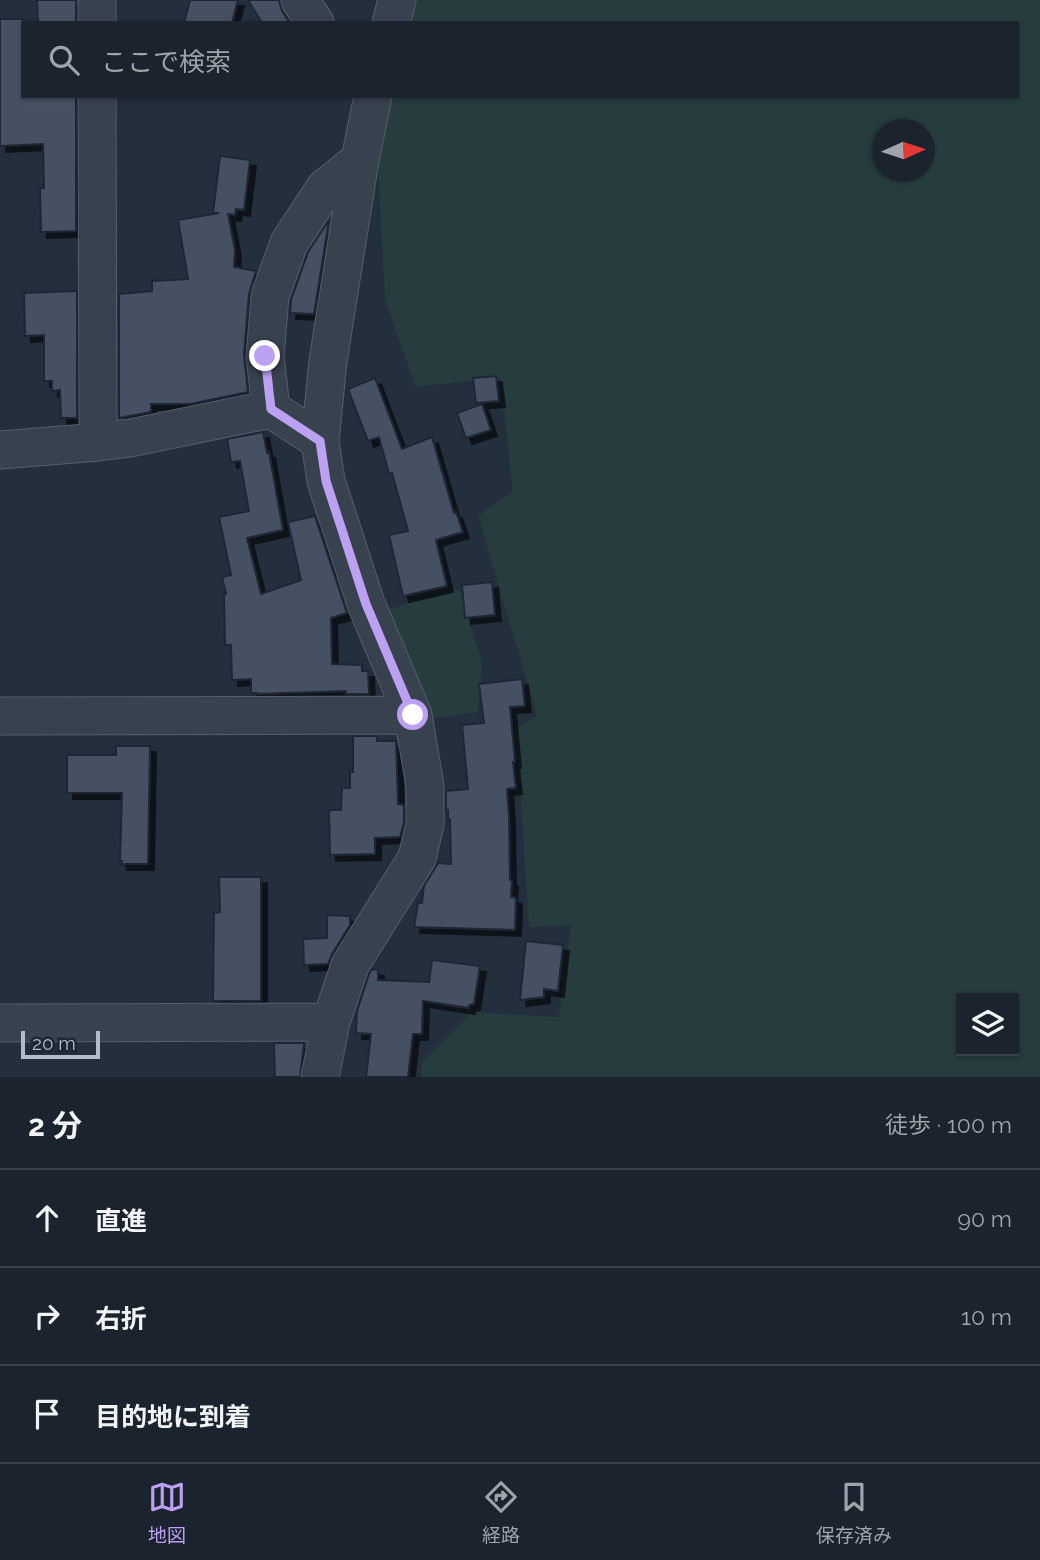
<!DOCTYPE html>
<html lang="ja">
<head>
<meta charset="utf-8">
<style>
	:root { --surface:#1b232e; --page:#242b36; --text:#f1f3f6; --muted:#a0a4aa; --line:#39404a; --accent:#bca0f2 }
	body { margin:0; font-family:Raleway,"Noto Sans JP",sans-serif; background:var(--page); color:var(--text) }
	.controls { position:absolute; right:21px; bottom:21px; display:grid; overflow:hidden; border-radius:0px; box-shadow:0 2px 5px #0004 }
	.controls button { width:63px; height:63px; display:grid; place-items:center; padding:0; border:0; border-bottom:2px solid var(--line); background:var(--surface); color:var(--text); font:35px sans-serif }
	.compass { position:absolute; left:872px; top:119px; width:63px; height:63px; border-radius:50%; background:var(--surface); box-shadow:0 2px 5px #0004; rotate:87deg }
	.scale { position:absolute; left:21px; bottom:18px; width:79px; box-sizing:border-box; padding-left:7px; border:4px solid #b4bcc9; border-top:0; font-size:19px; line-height:24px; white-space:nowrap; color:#b4bcc9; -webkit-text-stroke:5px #1d2633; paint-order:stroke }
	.stop { position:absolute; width:21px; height:21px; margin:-16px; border:5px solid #bca0f2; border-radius:50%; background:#fff }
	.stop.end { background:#bca0f2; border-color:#fff; box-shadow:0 2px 7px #0008 }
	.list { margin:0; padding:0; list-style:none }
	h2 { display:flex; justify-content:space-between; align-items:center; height:91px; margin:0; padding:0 28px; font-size:30px }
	h2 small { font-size:23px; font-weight:400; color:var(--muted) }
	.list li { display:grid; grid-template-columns:46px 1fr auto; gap:21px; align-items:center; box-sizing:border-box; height:98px; padding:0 28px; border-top:2px solid var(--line) }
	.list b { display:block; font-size:26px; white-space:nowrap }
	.list em { font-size:23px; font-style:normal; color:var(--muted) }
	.icon { flex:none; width:38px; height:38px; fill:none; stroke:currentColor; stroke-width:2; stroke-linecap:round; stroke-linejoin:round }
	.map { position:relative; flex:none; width:1040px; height:1077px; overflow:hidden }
	.search { position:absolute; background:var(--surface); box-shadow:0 2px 5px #0004; left:21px; right:21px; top:21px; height:77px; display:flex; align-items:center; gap:18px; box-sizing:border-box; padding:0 24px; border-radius:0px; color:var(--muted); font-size:26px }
	.sheet { height:385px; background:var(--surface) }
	nav { display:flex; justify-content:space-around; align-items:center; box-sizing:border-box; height:98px; border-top:2px solid var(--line); background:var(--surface); font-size:19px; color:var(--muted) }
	nav a { display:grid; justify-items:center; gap:4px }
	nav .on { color:var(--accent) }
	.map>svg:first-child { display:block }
</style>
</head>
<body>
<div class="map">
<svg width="1040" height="1077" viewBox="0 0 1040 1077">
	<defs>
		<filter id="shadow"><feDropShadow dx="6" dy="6" stdDeviation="0" flood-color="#0009"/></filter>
	</defs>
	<rect width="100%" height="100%" fill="#242f3e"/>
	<path fill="#263c3f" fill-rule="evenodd" d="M415 0H1040V1077H421L422 1062 472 1012 559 1017 571 925 529 927 516 728 537 715 478 516 513 491 500 377 416 387 385 300 377 140 389 96H1017V23H409ZM883 130H925V172H883ZM961 998H1014V1051H961Z
		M459 589 482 662 478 712 428 719 388 609Z"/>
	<path fill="#455162" stroke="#1f2835" stroke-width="2" filter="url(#shadow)" d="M37 0H76V22L38 23Z
		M190 0H238L232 23H184Z
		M248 0H279L282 11 290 23H262Z
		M0 19H23V96H76V231L41 232 40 188H44L43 144 0 146Z
		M220 156 250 160 244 210 236 209 235 215 228 214 235 250 234 267 256 271 249 294 244 354 248 392 190 404H151V412L119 418V294L152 291V281L188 279 178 220 219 213H213Z
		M329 220 314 314 290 313 291 300 308 252Z
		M77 291V418H61L60 390 52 391V381H44V335L25 336 24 293Z
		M496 376 499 401 476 403 473 378Z
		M375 378 402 449 432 437 454 513 456 512 463 532 436 540 447 586 403 596 389 535 408 531 392 473 389 474 379 437 368 441 348 389Z
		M482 404 491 430 466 438 457 413Z
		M263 432 267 453 269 452 283 530 247 538 261 594 301 580 288 522 315 516 347 613 331 618 332 664 362 665V671H368L369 694H346V691L257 694V693H251V679L232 680 231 645H225L224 595 226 594 222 577 231 575 219 517 249 511 240 461 231 462 227 439Z
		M492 582 495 615 465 618 462 585Z
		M522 679 525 706 510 707 515 762H513L516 788 507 789 509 817 510 880H512L511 897 516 898 515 930 414 927 418 903H422L424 886 438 863 451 864 450 819H448V810H446V791L468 789 462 725 484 723 479 684Z
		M353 736H377V741H396L398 804 404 805V822L400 837 375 838V854L330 855 329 810H341L342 788H350V772H353Z
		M116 746H150L148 864H121L122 861H120L122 793H67V755H116Z
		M219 877H261V1001H213L214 913 220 912Z
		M327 915 350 916V925L332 954 328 964 304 965 303 939 327 938Z
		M526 941 563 945 558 991 544 989V997L520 1000Z
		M432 960 480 966 474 1004 469 1005V1008L423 1001 422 1034H413L408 1077H366L371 1034 356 1033 357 1011 369 974 372 969 378 970V980L429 982Z
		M274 1043H304L300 1077H275Z"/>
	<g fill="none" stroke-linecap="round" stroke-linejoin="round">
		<defs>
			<path id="minor" d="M300 0 315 23
				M97 23V0
				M391 23 397 0
				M320 441 271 409 265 356 270 296 289 243 325 188 360 160
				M98 442 130 438 271 409
				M0 450 98 442 97 96
				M0 716 413 715
				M0 1023 331 1022
				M320 1077 331 1022 350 965 417 858 425 824V786L413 715 366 604 326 481 320 441 328 361 360 160 373 96"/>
		</defs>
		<use href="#minor" stroke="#565f6c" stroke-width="39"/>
		<use href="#minor" stroke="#38414e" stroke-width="37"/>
	</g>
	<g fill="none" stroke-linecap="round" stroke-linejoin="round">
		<path stroke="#bca0f2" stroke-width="9" d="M265 356 271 409 320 441 326 481 366 604 413 715"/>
	</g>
</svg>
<div class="controls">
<button><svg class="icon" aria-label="layers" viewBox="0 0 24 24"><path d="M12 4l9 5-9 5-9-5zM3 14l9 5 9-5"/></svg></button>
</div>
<svg class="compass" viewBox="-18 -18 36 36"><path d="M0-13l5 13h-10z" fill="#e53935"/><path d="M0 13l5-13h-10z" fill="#a0a4aa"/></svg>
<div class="scale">20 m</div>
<div class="stop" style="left:413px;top:715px"></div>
<div class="stop end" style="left:265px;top:356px"></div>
<div class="search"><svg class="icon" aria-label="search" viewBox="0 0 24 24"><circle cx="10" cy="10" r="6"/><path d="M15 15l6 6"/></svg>ここで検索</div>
</div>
<section class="sheet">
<h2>2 分<small>徒歩 · 100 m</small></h2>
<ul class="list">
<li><svg class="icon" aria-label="ahead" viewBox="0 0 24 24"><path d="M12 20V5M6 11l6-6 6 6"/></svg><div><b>直進</b></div><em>90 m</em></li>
<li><svg class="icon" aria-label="right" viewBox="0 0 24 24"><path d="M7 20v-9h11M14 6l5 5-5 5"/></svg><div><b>右折</b></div><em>10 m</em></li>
<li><svg class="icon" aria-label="arrive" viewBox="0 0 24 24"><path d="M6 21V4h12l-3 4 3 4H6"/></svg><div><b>目的地に到着</b></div></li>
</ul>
</section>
<nav>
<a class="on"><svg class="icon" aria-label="map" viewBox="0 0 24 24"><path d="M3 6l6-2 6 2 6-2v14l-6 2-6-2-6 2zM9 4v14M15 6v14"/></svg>地図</a>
<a><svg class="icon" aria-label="directions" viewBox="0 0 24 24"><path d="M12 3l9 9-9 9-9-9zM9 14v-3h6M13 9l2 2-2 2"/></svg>経路</a>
<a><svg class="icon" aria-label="saved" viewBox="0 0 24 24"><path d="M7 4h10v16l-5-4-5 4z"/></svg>保存済み</a>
</nav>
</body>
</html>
